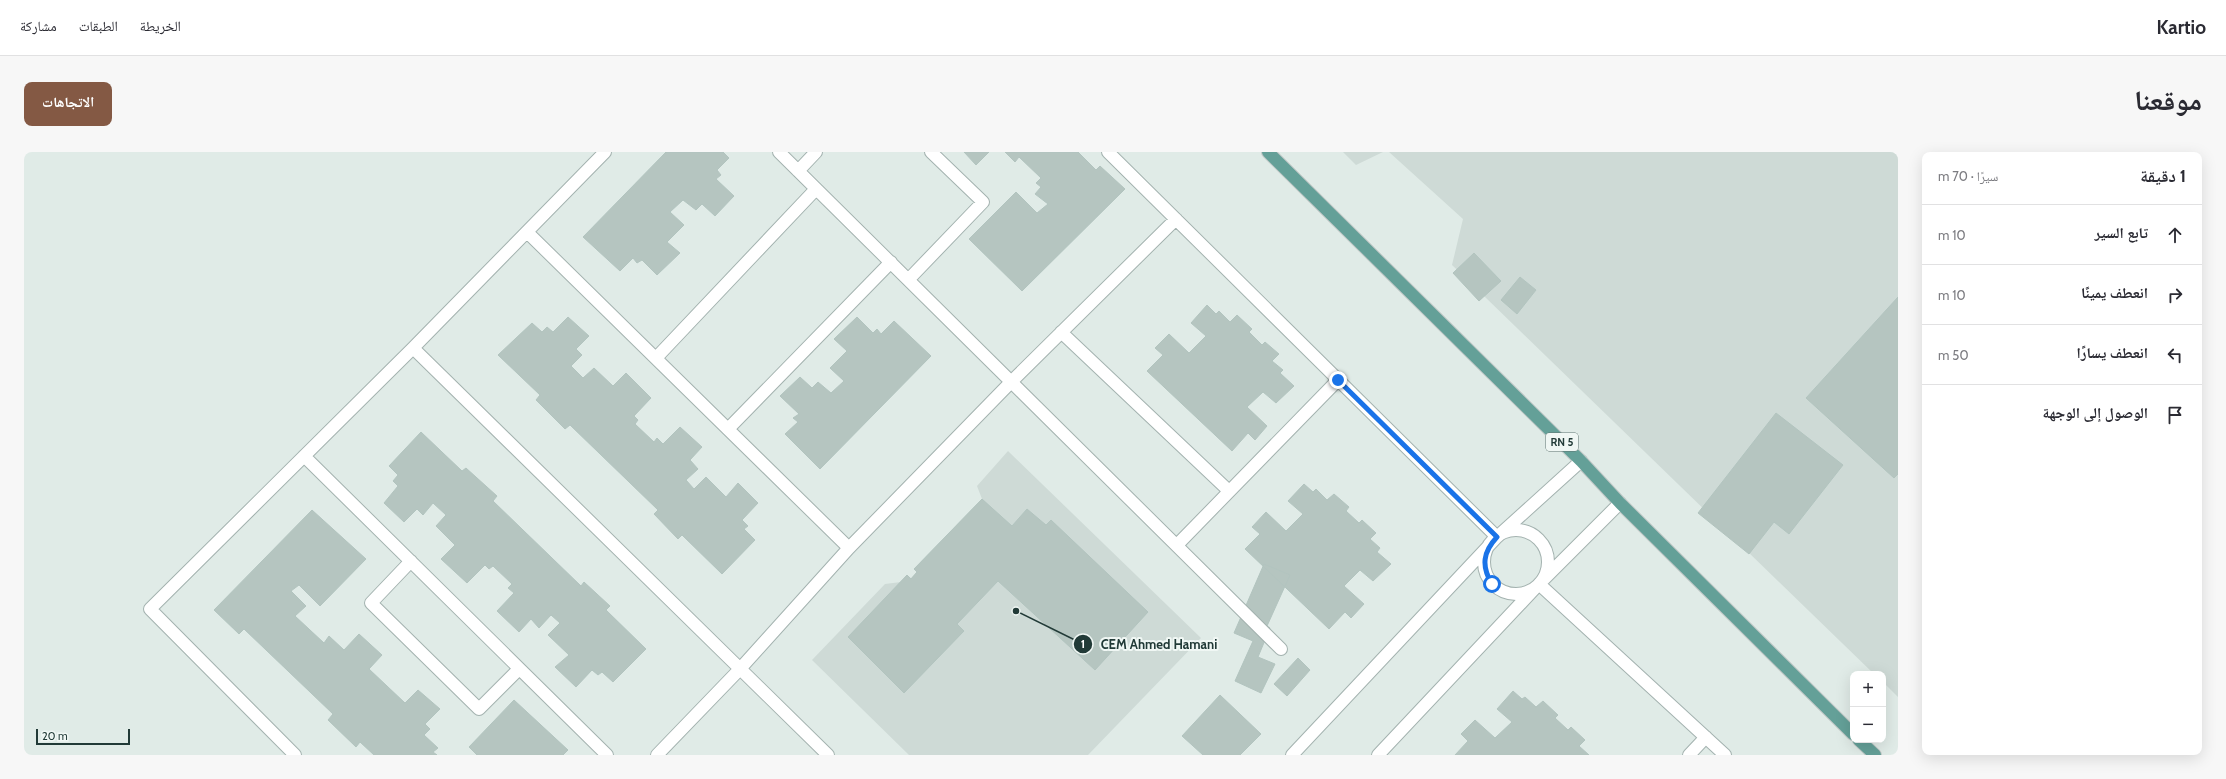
<!DOCTYPE html>
<html lang="ar">
<head>
<meta charset="utf-8">
<style>
	:root { --surface:#fff; --page:#f7f7f7; --text:#2b2b33; --muted:#7c7c81; --line:#e1e1e2; --accent:#845944 }
	body { margin:0; font-family:Cabin,"Noto Naskh Arabic",sans-serif; background:var(--page); color:var(--text); direction:rtl }
	.controls { position:absolute; right:12px; bottom:12px; display:grid; overflow:hidden; border-radius:8px; box-shadow:0 4px 16px #0002 }
	.controls button { width:36px; height:36px; display:grid; place-items:center; padding:0; border:0; border-bottom:1px solid var(--line); background:var(--surface); color:var(--text); font:20px sans-serif }
	.scale { position:absolute; left:12px; bottom:10px; width:94px; box-sizing:border-box; padding-left:4px; border:2px solid #213a37; border-top:0; font-size:11px; line-height:14px; white-space:nowrap; color:#213a37; -webkit-text-stroke:3px #f0f7f4; paint-order:stroke }
	.stop { position:absolute; width:12px; height:12px; margin:-9px; border:3px solid #1a73e8; border-radius:50%; background:#fff }
	.stop.end { background:#1a73e8; border-color:#fff; box-shadow:0 1px 4px #0008 }
	.list { margin:0; padding:0; list-style:none }
	h2 { display:flex; justify-content:space-between; align-items:center; height:52px; margin:0; padding:0 16px; font-size:17px }
	h2 small { font-size:13px; font-weight:400; color:var(--muted) }
	.list li { display:grid; grid-template-columns:26px 1fr auto; gap:12px; align-items:center; box-sizing:border-box; height:60px; padding:0 16px; border-top:1px solid var(--line) }
	.list b { display:block; font-size:15px; white-space:nowrap }
	.list em { font-size:13px; font-style:normal; color:var(--muted) }
	.icon { flex:none; width:22px; height:22px; fill:none; stroke:currentColor; stroke-width:2; stroke-linecap:round; stroke-linejoin:round }
	.map { position:relative; flex:none; width:1874px; height:603px; overflow:hidden; direction:ltr; border-radius:8px }
	header { display:flex; align-items:center; gap:24px; box-sizing:border-box; height:56px; padding:0 20px; background:var(--surface); border-bottom:1px solid var(--line) }
	header strong { font-size:19px }
	nav { display:flex; gap:22px; margin-inline-start:auto; font-size:14px }
	.intro { display:flex; align-items:center; justify-content:space-between; box-sizing:border-box; height:96px; padding:0 24px }
	h1 { margin:0; font-size:28px }
	.button { padding:10px 18px; border-radius:8px; background:var(--accent); color:#fff; font-size:14px; font-weight:700 }
	main { display:flex; gap:24px; padding:0 24px }
	aside { flex:1; background:var(--surface); border-radius:8px; box-shadow:0 4px 16px #0002 }
	.map>svg:first-child { display:block }
</style>
</head>
<body>
<header>
<strong>Kartio</strong>
<nav><a>الخريطة</a><a>الطبقات</a><a>مشاركة</a></nav>
</header>
<div class="intro"><h1>موقعنا</h1><a class="button">الاتجاهات</a></div>
<main>
<aside>
<h2>1 دقيقة<small>سيرًا · 70 m</small></h2>
<ul class="list">
<li><svg class="icon" aria-label="ahead" viewBox="0 0 24 24"><path d="M12 20V5M6 11l6-6 6 6"/></svg><div><b>تابع السير</b></div><em>10 m</em></li>
<li><svg class="icon" aria-label="right" viewBox="0 0 24 24"><path d="M7 20v-9h11M14 6l5 5-5 5"/></svg><div><b>انعطف يمينًا</b></div><em>10 m</em></li>
<li><svg class="icon" aria-label="left" viewBox="0 0 24 24"><path d="M17 20v-9H6M10 6l-5 5 5 5"/></svg><div><b>انعطف يسارًا</b></div><em>50 m</em></li>
<li><svg class="icon" aria-label="arrive" viewBox="0 0 24 24"><path d="M6 21V4h12l-3 4 3 4H6"/></svg><div><b>الوصول إلى الوجهة</b></div></li>
</ul>
</aside>
<div class="map">
<svg width="1874" height="603" viewBox="0 0 1874 603">
	<rect width="100%" height="100%" fill="#e0ebe7"/>
	<path fill="#cedad6" d="M1319 0H1359L1332 13Z
		M1365 0H1874V545L1859 530V522H1850L1428 113 1439 67Z
		M984 299 1177 486 1064 603H885L788 508 861 432 877 430 883 423 887 426 893 420 890 417 958 347 953 334Z"/>
	<path fill="#b5c5c0" stroke="#b2c4bf" d="M642 0H699L705 6 693 18 697 23 692 27 710 44 691 64 678 52 672 58 659 48 646 60 660 73 643 90 656 101 633 123 618 108 613 111 609 106 596 119 559 85Z
		M940 0H965L952 13Z
		M981 0H1054L1072 18 1076 14 1101 37 998 139 945 87 992 40 1013 61 1024 52 1011 42 1017 35 1012 31 1017 26 995 5 991 10Z
		M1450 101 1477 129 1455 149 1429 121Z
		M1496 125 1512 138 1493 162 1477 148Z
		M1874 145V322L1870 326 1782 246Z
		M1183 153 1192 162 1195 159 1206 170 1213 163 1228 177 1225 180 1238 193 1241 190 1255 202 1248 209 1259 218 1256 221 1270 234 1252 251 1239 240 1223 255 1243 274 1231 288 1224 281 1208 299 1123 219 1139 203 1131 196 1145 182 1165 201 1182 184 1167 171Z
		M544 165 565 184 552 197 558 203 547 214 559 226 570 216 589 234 602 221 627 246 610 264 614 268 611 272 630 290 633 286 639 292 656 275 678 295 666 308 674 317 662 328 670 337 682 325 702 345 714 331 734 351 718 368 724 374 720 377 731 388 698 422 658 383 654 387 630 362 634 358 546 273 541 277 512 248 516 243 474 203 508 171 518 180 523 175 529 180Z
		M833 165 849 181 853 177 857 182 870 169 907 204 796 317 761 282 774 270 769 266 775 262 756 244 776 225 788 236 794 230 807 241 820 229 806 216 823 199 810 187Z
		M1752 261 1819 313 1765 382 1750 370 1725 402 1674 361Z
		M397 280 438 319 442 316 473 344 469 349 557 434 560 430 586 454 582 458 622 497 589 530 578 520 574 523 568 518 552 535 531 515 545 503 524 483 536 471 527 463 515 476 507 467 495 480 473 459 490 441 484 436 488 432 469 414 465 417 461 413 443 431 417 407 431 393 412 374 422 363 409 351 399 363 393 357 380 370 360 351 374 334 369 329 374 323 365 314Z
		M1280 332 1289 340 1292 337 1303 348 1310 342 1325 355 1322 359 1335 371 1338 368 1352 381 1346 387 1356 396 1353 400 1367 412 1349 429 1336 418 1320 434 1340 452 1327 466 1321 460 1305 477 1221 397 1236 382 1228 375 1242 360 1262 379 1279 362 1264 349Z
		M958 347 988 374 1003 357 1022 373 1027 368 1124 460 1071 518 974 429 933 472 940 479 880 541 824 485 883 423 887 427 893 420 890 417Z
		M288 358 342 407 296 454 275 433 267 439 282 454 271 464 300 491 305 484 320 498 335 482 358 503 345 517 381 551 394 538 416 557 401 572 406 577 400 583 414 596 409 600 413 603H350L336 590 332 595 304 568 309 562 220 477 215 482 190 458Z
		M1240 412 1266 423 1243 474 1246 476 1234 505 1251 512 1237 541 1211 529 1229 489 1210 481Z
		M1274 506 1286 518 1263 544 1250 532Z
		M1489 539 1498 547 1501 545 1512 555 1519 549 1534 563 1531 566 1544 578 1547 575 1561 588 1555 594 1565 603H1431L1444 589 1437 582 1451 568 1471 586 1488 570 1473 557Z
		M1196 543 1237 582 1216 603H1179L1158 584Z
		M490 548 544 598 539 603H453L445 595Z"/>
	<g fill="none" stroke-linecap="round" stroke-linejoin="round">
		<defs>
			<path id="minor" d="M755 0 1257 497
				M1084 0 1473 385
				M774 19 792 0
				M504 81 825 396
				M885 127 959 50 907 0
				M1037 180 1205 339
				M389 196 804 603
				M632 206 792 37
				M704 277 867 110
				M280 304 583 603
				M1460 410a32 32 0 1 1 64 0a32 32 0 1 1-64 0Z
				M1153 393 1314 228
				M387 409 347 451 455 557 495 517
				M1515 432 1701 603
				M271 603 126 457 389 196 581 0
				M633 603 715 518 825 396 988 229 1152 67
				M1268 603 1473 385 1557 309
				M1354 603 1515 432 1596 351
				M1665 603 1682 585"/>
			<path id="major" d="M1244 0 1557 309 1596 351 1829 582
				M1835 588 1851 603"/>
		</defs>
		<use href="#minor" stroke="#a3b2af" stroke-width="14"/>
		<use href="#major" stroke="#c1c8c7" stroke-width="14"/>
		<use href="#minor" stroke="#fff" stroke-width="12"/>
		<use href="#major" stroke="#64a098" stroke-width="12"/>
	</g>
	<g fill="none" stroke-linecap="round" stroke-linejoin="round">
		<path stroke="#1a73e8" stroke-width="5" d="M1314 228 1473 385C1459 400 1457 414 1468 432"/>
	</g>
	<g text-anchor="middle" stroke-width="4" stroke-linejoin="round" paint-order="stroke">
		<rect fill="#f0f7f4" stroke="#5f7370" stroke-width="1" x="1522" y="281" width="32" height="18" rx="3"/>
		<g font-size="11" font-weight="bold" fill="#213a37">
			<text x="1538" y="294">RN 5</text>
		</g>
	</g>
	<path fill="none" stroke="#213a37" stroke-width="1.5" d="M992 459L1059 492"/>
	<g fill="#213a37" stroke="#f0f7f4" stroke-width="1.5">
		<circle cx="992" cy="459" r="4"/>
		<circle cx="1059" cy="492" r="10"/>
	</g>
	<g font-size="12" text-anchor="middle" font-weight="bold" fill="#fff">
		<text x="1059" y="496">1</text>
	</g>
	<g font-size="13" text-anchor="middle" font-weight="bold" fill="#213a37" stroke="#f0f7f4" stroke-width="4" stroke-linejoin="round" paint-order="stroke">
		<text x="1135" y="497">CEM Ahmed Hamani</text>
	</g>
</svg>
<div class="controls">
<button>+</button>
<button>−</button>
</div>
<div class="scale">20 m</div>
<div class="stop" style="left:1468px;top:432px"></div>
<div class="stop end" style="left:1314px;top:228px"></div>
</div>
</main>
</body>
</html>
